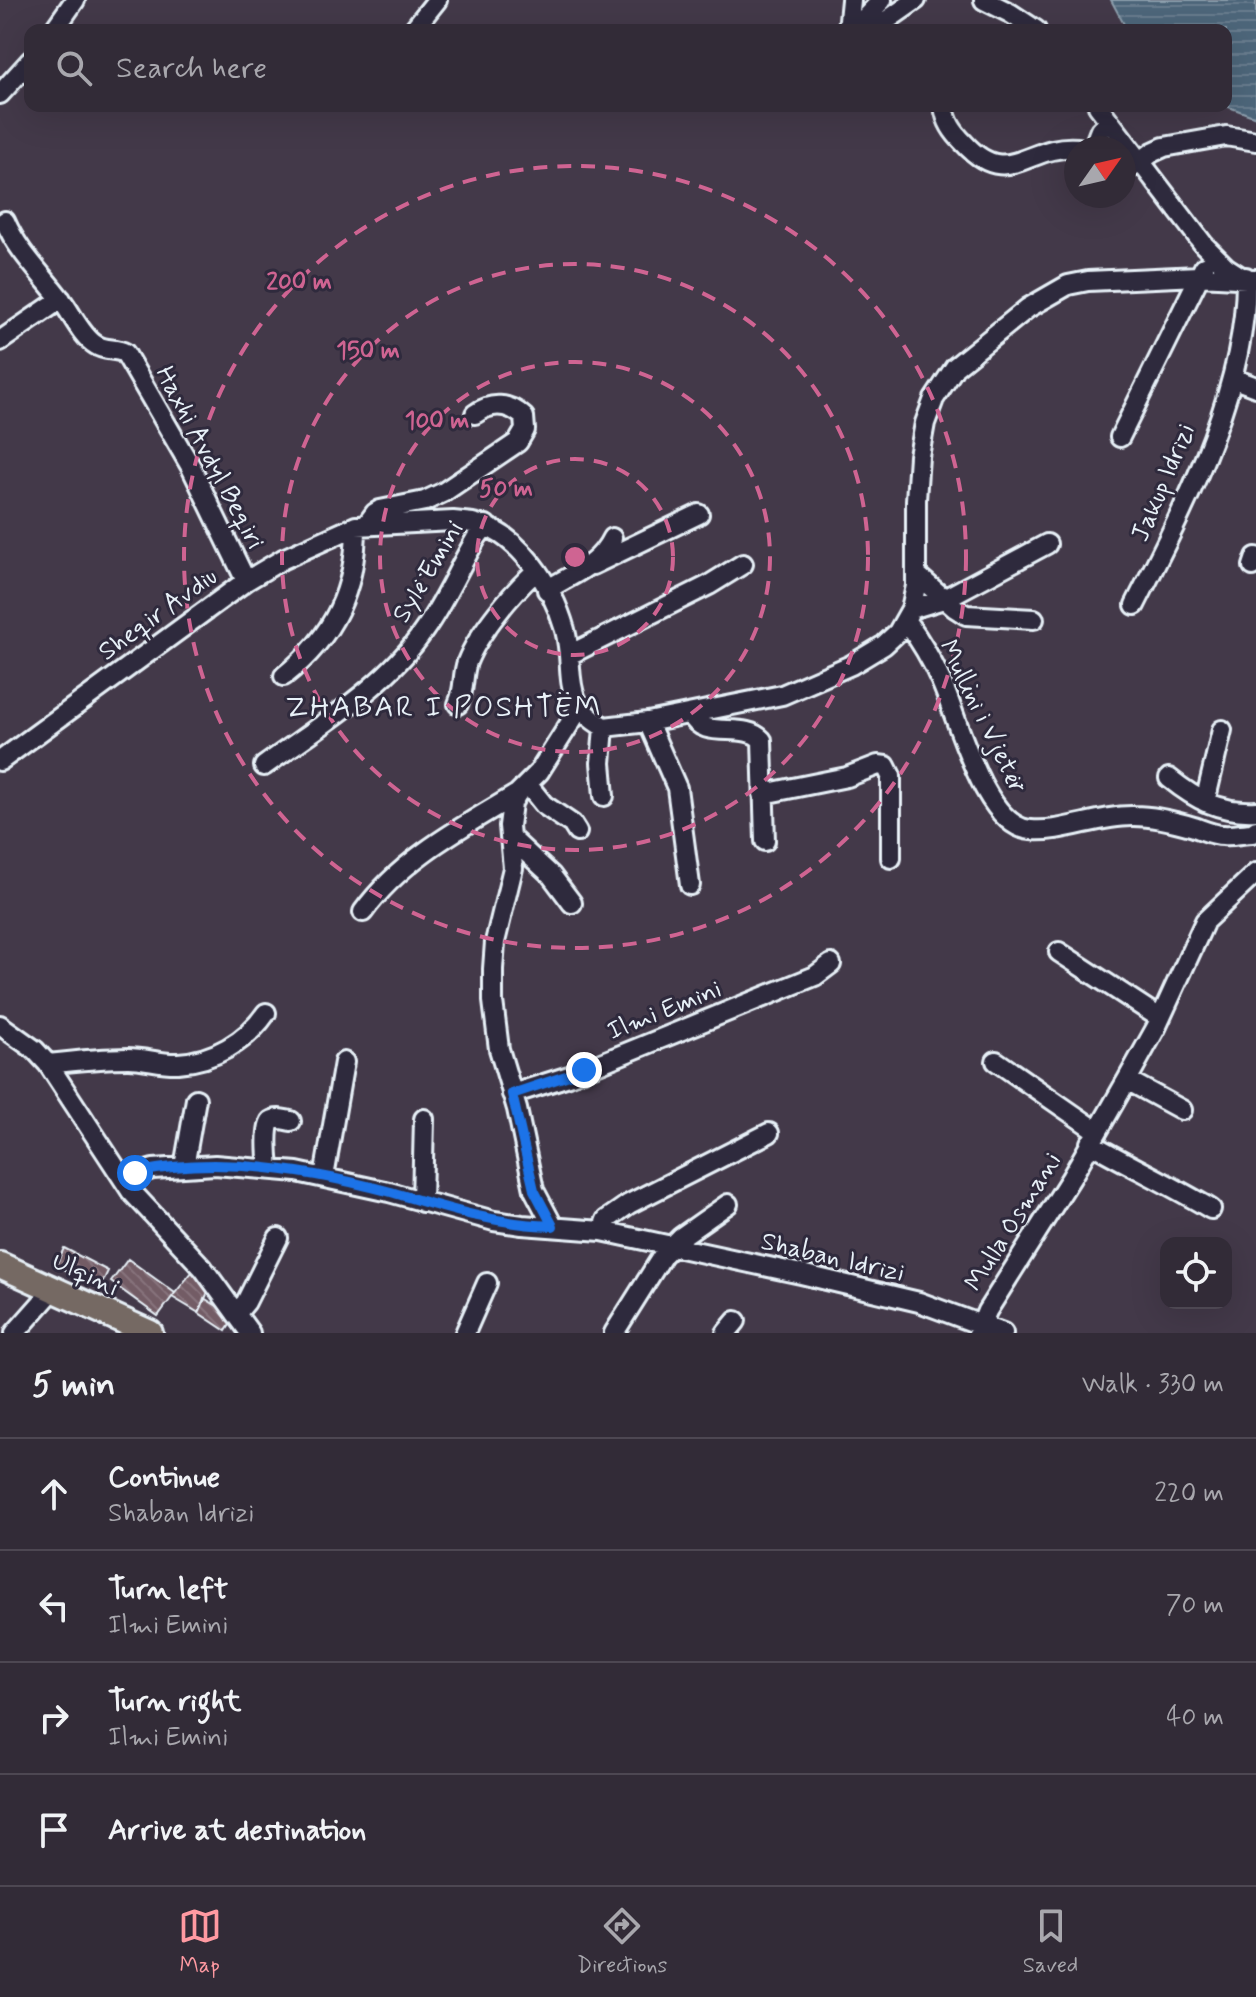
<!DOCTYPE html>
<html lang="en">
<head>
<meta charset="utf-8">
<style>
	:root { --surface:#322b37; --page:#3d3742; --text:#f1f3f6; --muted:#a8a7ad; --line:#4d4752; --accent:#ff9aa2 }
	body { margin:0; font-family:Mynerve,sans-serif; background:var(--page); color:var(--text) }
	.controls { position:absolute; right:24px; bottom:24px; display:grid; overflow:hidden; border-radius:16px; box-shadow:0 8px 32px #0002 }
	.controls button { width:72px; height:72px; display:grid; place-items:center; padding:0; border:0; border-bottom:2px solid var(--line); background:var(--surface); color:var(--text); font:40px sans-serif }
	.compass { position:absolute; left:1064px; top:136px; width:72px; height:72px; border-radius:50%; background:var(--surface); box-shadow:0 8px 32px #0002; rotate:56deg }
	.stop { position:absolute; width:24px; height:24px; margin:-18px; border:6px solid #1a73e8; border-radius:50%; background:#fff }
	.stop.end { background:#1a73e8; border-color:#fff; box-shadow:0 2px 8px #0008 }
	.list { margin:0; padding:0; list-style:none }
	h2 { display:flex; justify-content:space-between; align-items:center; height:104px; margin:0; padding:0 32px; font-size:34px }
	h2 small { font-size:26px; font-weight:400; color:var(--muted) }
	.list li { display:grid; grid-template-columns:52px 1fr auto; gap:24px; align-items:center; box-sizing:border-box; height:112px; padding:0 32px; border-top:2px solid var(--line) }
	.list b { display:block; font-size:30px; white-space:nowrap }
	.list p { margin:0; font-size:26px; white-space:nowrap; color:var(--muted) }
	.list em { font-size:26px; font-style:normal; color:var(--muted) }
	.icon { flex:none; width:44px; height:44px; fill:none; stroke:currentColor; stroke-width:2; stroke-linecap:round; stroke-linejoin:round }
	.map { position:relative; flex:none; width:1256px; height:1333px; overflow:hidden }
	.search { position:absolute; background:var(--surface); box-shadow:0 8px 32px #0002; left:24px; right:24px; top:24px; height:88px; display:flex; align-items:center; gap:20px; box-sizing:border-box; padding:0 28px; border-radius:16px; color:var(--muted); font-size:30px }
	.sheet { height:552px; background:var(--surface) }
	nav { display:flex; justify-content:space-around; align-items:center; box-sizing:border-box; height:112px; border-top:2px solid var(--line); background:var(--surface); font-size:22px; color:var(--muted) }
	nav a { display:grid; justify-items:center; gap:4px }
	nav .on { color:var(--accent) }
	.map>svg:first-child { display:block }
</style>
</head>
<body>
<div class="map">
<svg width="1256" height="1333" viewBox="0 0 1256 1333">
	<defs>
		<pattern id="water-rules" width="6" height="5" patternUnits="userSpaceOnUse" patternTransform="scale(2)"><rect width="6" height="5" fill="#4e667a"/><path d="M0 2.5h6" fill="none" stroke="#687c8e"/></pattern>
		<pattern id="building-back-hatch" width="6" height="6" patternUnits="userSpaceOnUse" patternTransform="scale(2)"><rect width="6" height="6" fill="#735b65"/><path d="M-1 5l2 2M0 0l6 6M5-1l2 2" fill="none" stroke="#87737c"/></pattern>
	</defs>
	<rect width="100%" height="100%" fill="#433949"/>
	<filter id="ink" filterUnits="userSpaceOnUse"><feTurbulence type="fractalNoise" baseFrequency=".0125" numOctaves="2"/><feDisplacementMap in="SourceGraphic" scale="16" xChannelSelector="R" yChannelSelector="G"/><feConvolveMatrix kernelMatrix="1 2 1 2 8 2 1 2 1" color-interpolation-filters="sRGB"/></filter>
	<g filter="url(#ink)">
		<path fill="url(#water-rules)" stroke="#8c9eac" stroke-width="2" d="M1111 0H1256V117L1226 106V30H1127Z"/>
		<path fill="url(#building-back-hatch)" stroke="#e8f1f8" stroke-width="2" d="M64 1248 108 1271 100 1288 56 1265Z
			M128 1259 175 1293 158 1316 111 1282Z
			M192 1272 208 1292 199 1313 172 1297Z
			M204 1298 235 1317 226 1331 199 1313Z"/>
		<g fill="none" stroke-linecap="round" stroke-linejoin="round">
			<defs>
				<path id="minor" d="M984 0 1010 13 1036 30
					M859 24 882 0
					M849 26 886 21 916 0
					M54 30 75 0
					M413 30 437 0
					M848 30 851 0
					M0 94 30 61
					M944 106C946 122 953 132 964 143 1008 191 1028 143 1078 148
					M1098 106 1204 245 1226 267 1240 276
					M1093 148 1100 130 1110 122
					M1124 167H1133L1153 152 1164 147 1226 136 1256 141
					M5 221C18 252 42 274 62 301 72 314 82 337 96 345 105 351 116 348 125 353L191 467 246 581
					M0 341 61 299
					M1232 378 1256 387
					M1120 437 1204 267
					M367 524 375 513 380 510 425 501 444 492 518 442 525 430 524 417C509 403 491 402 475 414
					M593 565 699 514
					M1253 566 1256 557
					M916 574 955 608 966 615 1034 619
					M547 590C573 573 598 567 612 538
					M1135 605C1185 506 1247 390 1246 277
					M911 609 944 599 1047 544
					M906 621C919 639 931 658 940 679 957 714 983 827 1031 830 1062 833 1100 815 1134 816 1154 816 1174 821 1194 827 1203 830 1213 835 1223 835 1233 836 1244 833 1253 833L1256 830
					M569 655 709 585 743 564
					M284 676C334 636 356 590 356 526
					M458 704C465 690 462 676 467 662 479 632 512 593 535 572
					M691 714C703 742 744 720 762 740L765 841
					M648 722 677 788 690 885
					M604 727 601 763 604 796
					M0 761 246 581 283 559 356 526 453 521 473 523C518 531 553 587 565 630 576 672 559 702 604 727L648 722 782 695 851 665 884 645 898 632 911 609 916 586V500L919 456 925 423 934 399 955 367 1028 308 1068 285 1088 281 1199 276 1256 279
					M264 766C319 726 387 686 425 629 445 601 459 567 477 537L486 525
					M1169 778C1196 800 1221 813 1256 811
					M528 785 544 805 572 824 577 832
					M763 794 847 777 878 765 886 766 891 776V858
					M1205 802 1222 730
					M511 838 551 875 572 903
					M363 912C401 859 462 827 517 794
					M1059 952 1160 1018
					M0 1025 35 1050 48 1064 131 1191 203 1268 250 1333
					M996 1061 1097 1131
					M48 1064C74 1061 102 1058 128 1058 145 1058 162 1064 178 1063 213 1061 246 1042 266 1013
					M1127 1080 1182 1110
					M512 1094 569 1076 815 976 831 964
					M1090 1143C1130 1166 1171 1185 1211 1209
					M184 1167 196 1099
					M269 1168C268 1159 265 1127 271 1121 277 1117 285 1120 291 1121
					M324 1177 344 1062
					M123 1178 153 1169 215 1165 297 1172 389 1192 494 1221 522 1225 602 1231 801 1274 919 1302 1003 1333
					M422 1202 424 1119
					M553 1226 534 1190 517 1109 499 1049 493 1001V969L495 942 513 868 509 826 512 803 517 794 539 772 579 709
					M602 1231 606 1220 629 1204 769 1133
					M236 1314 246 1302 278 1238
					M15 1333 54 1289
					M465 1333 487 1283
					M614 1333 663 1255 681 1237 728 1204
					M726 1333 736 1321
					M978 1333 987 1311 1071 1178 1127 1080 1156 1028 1205 921 1256 873"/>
				<path id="major" d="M0 1265 150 1333"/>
			</defs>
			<use href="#minor" stroke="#e8f1f8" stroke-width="24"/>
			<use href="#major" stroke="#e8f1f8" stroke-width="30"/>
			<use href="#minor" stroke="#2f2a3d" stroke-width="18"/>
			<use href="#major" stroke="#756964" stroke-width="24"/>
		</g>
	</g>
	<g fill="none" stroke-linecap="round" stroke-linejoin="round" filter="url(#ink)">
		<path stroke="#1a73e8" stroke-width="10" d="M135 1173C218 1155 310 1170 391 1192 445 1208 497 1225 553 1226L534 1190 512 1094 584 1070"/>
	</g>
	<g fill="none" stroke="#cf6492" stroke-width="4" stroke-dasharray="14 10">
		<circle cx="575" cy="557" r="98"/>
		<circle cx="575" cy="557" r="195"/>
		<circle cx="575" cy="557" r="293"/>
		<circle cx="575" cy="557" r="391"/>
	</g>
	<g text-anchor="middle" stroke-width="6" stroke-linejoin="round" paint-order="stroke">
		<g font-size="26" fill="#e8f1f8" stroke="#2f2a3d">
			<text transform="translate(211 457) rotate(62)" y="9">Haxhi Avdyl Beqiri</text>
			<text transform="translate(1162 482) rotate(-67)" y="9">Jakup Idrizi</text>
			<text transform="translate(427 571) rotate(-59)" y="9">Sylë Emini</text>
			<text transform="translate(157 613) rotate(-36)" y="9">Sheqir Avdiu</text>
			<text transform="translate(984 716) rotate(64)" y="9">Mullini i Vjetër</text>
			<text transform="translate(664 1009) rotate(-22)" y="9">Ilmi Emini</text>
			<text transform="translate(1012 1221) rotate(-58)" y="9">Mulla Osmani</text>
			<text transform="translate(833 1256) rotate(13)" y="9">Shaban Idrizi</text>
			<text transform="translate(86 1273) rotate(25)" y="9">Ulqini</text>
		</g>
		<g font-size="30" letter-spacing="2" fill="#e8f1f8" stroke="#2f2a3d">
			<text x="444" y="716">ZHABAR I POSHTËM</text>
		</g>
	</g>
	<circle cx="575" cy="557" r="12" fill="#cf6492" stroke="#2f2a3d" stroke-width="4"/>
	<g font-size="24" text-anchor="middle" font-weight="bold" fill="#cf6492" stroke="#2f2a3d" stroke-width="6" stroke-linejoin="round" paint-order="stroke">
		<text x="299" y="289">200 m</text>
		<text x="368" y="358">150 m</text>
		<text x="437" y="428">100 m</text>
		<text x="506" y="496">50 m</text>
	</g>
</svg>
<div class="controls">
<button><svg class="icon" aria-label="locate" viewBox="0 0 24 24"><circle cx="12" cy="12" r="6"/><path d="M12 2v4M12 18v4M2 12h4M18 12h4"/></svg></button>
</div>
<svg class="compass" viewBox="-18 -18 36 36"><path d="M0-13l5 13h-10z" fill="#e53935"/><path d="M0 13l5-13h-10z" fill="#a8a7ad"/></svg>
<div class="stop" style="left:135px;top:1173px"></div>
<div class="stop end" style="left:584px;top:1070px"></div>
<div class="search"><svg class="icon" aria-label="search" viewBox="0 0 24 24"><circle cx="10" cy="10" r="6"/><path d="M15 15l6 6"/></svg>Search here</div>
</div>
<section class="sheet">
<h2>5 min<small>Walk · 330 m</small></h2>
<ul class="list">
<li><svg class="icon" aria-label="ahead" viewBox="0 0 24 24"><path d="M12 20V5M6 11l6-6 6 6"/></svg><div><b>Continue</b><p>Shaban Idrizi</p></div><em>220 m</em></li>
<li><svg class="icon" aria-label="left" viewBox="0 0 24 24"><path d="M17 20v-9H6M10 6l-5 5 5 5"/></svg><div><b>Turn left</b><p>Ilmi Emini</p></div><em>70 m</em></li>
<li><svg class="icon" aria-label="right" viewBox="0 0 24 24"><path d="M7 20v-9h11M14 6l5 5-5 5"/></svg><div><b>Turn right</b><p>Ilmi Emini</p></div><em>40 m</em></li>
<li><svg class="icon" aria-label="arrive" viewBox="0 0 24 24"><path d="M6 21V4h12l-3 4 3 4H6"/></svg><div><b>Arrive at destination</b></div></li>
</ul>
</section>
<nav>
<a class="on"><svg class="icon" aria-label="map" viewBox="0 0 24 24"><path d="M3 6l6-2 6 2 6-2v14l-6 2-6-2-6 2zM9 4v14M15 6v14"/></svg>Map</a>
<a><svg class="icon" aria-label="directions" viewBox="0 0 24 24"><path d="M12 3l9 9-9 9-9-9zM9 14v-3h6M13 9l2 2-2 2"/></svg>Directions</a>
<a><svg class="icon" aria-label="saved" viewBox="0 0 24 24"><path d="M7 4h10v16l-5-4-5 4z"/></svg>Saved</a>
</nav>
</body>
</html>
